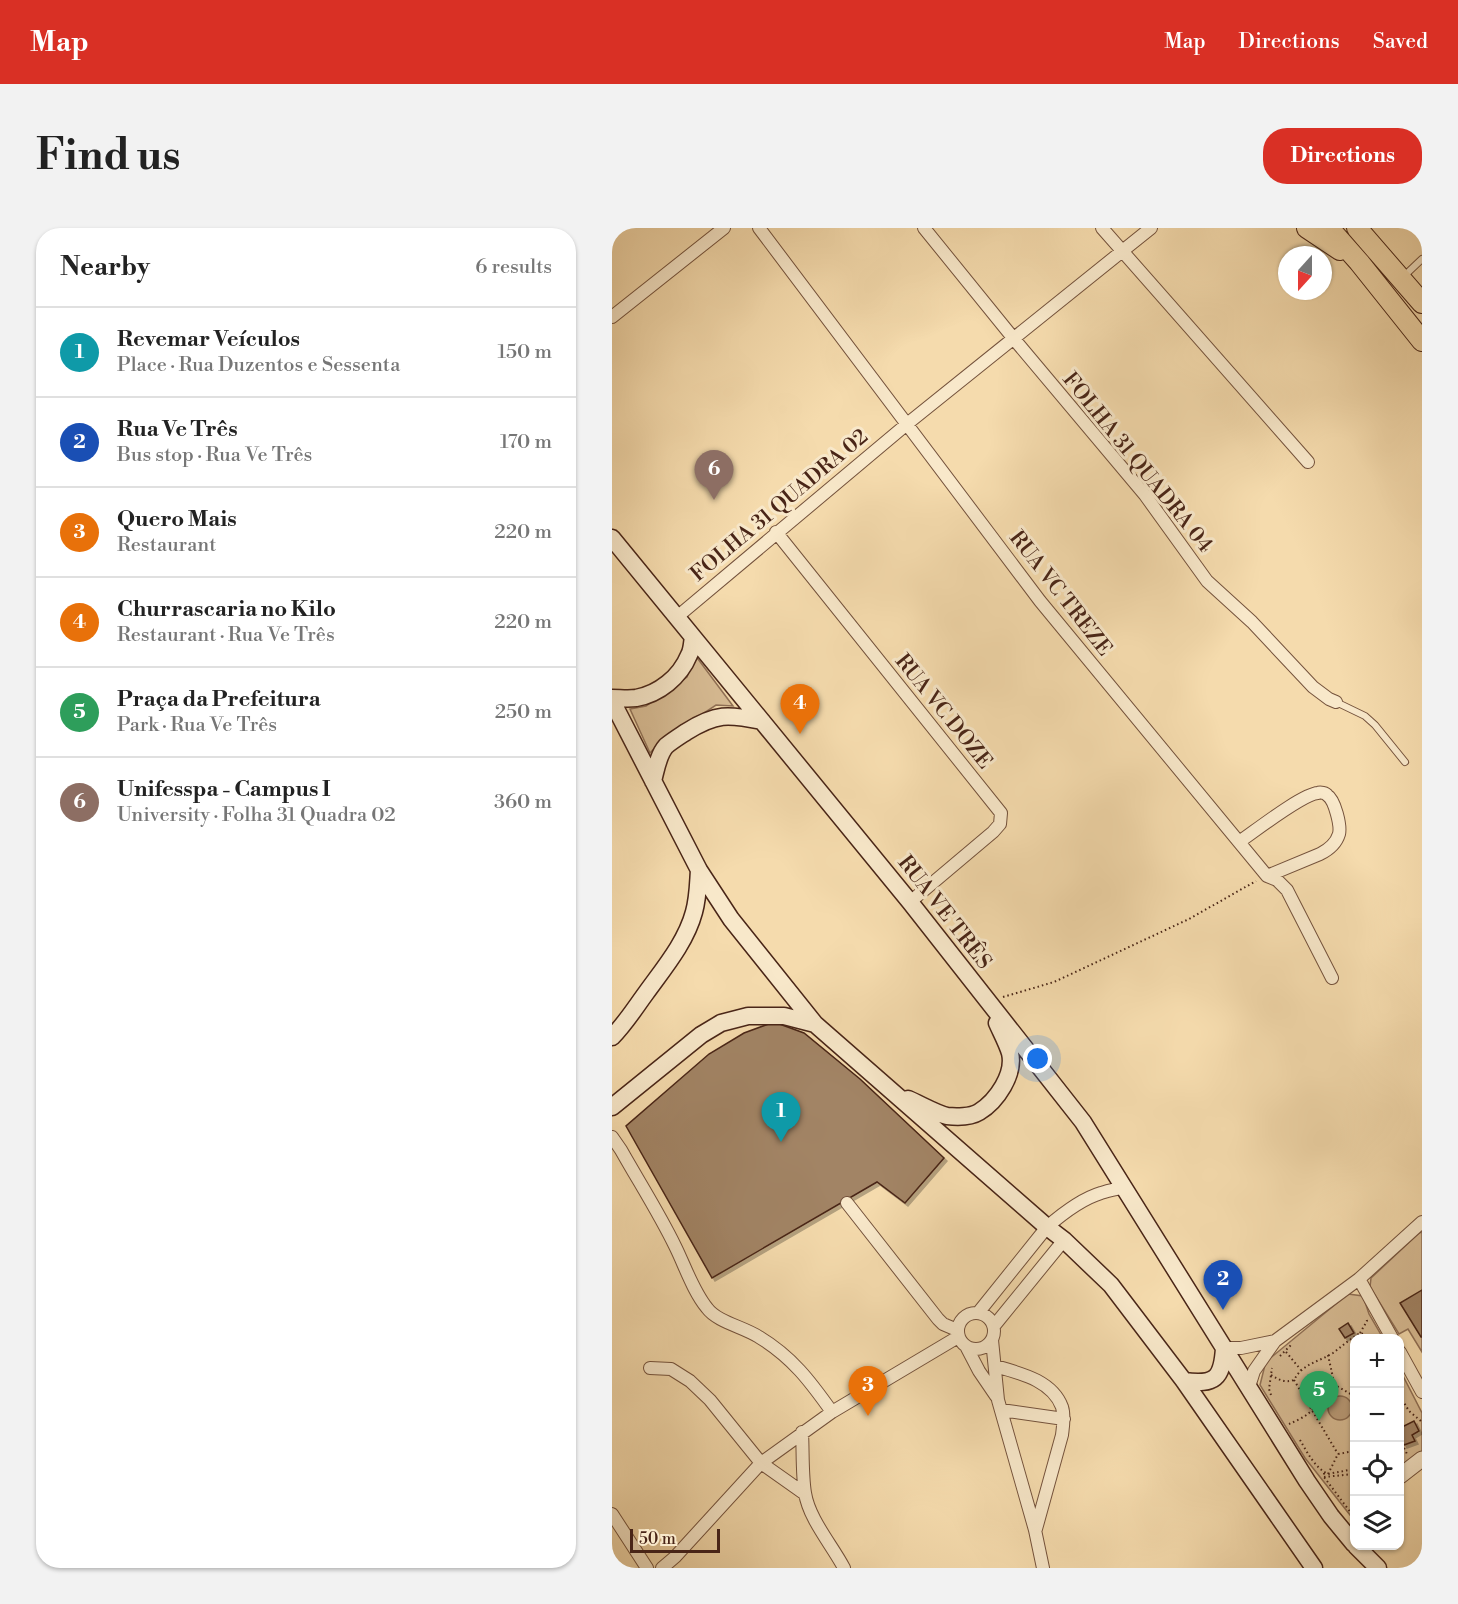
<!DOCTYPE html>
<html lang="en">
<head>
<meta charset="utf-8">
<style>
	:root { --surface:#fff; --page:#f2f2f2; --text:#222; --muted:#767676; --line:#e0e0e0; --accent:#d93025 }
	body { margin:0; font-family:"Libre Bodoni",serif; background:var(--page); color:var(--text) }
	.controls { position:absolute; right:18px; bottom:18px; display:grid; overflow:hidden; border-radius:12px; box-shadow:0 2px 4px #0004 }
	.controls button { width:54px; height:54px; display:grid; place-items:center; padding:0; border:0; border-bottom:2px solid var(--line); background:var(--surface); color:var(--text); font:30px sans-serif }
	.compass { position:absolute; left:666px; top:18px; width:54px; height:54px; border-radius:50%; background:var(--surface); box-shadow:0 2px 4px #0004; rotate:201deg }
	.scale { position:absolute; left:18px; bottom:15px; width:90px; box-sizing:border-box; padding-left:6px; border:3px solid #492517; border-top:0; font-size:16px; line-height:21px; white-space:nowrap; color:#492517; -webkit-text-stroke:4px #f8e8ca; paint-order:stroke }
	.you { position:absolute; left:426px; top:831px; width:21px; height:21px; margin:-15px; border:4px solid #fff; border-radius:50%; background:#1a73e8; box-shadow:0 0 0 9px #1a73e833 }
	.badge { display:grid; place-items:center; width:39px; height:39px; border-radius:50%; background:var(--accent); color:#fff; font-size:20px; font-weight:700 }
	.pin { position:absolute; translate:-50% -50px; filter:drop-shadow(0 2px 3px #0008) }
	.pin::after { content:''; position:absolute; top:32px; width:21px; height:18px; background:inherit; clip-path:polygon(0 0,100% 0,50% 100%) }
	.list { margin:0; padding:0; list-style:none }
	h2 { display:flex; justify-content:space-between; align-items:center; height:78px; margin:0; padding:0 24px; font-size:26px }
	h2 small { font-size:20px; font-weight:400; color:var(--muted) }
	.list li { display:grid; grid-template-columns:39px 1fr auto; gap:18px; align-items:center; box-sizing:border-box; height:90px; padding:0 24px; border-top:2px solid var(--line) }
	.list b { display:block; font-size:22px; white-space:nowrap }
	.list p { margin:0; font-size:20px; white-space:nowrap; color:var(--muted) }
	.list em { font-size:20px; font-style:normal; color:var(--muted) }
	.icon { flex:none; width:33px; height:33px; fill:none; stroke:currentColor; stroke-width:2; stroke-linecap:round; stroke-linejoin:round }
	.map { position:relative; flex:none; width:810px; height:1340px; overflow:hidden; border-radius:24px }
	header { display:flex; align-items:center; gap:36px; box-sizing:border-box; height:84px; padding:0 30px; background:var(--accent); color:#fff }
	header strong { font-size:28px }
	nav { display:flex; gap:33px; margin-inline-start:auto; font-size:21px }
	.intro { display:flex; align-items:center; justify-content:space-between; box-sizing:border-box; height:144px; padding:0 36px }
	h1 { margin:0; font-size:42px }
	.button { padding:15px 27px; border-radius:24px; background:var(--accent); color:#fff; font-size:21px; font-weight:700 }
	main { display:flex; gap:36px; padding:0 36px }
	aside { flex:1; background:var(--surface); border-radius:24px; box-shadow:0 2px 4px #0004 }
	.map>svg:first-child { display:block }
</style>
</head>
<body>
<header>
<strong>Map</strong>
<nav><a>Map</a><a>Directions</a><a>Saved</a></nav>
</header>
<div class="intro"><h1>Find us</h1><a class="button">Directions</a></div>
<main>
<aside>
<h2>Nearby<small>6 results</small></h2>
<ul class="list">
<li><span class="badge" style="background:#0f9aa8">1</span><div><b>Revemar Veículos</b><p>Place · Rua Duzentos e Sessenta</p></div><em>150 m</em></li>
<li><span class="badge" style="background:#1a4fb4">2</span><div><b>Rua Ve Três</b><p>Bus stop · Rua Ve Três</p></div><em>170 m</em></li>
<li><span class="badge" style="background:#e8710a">3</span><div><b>Quero Mais</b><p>Restaurant</p></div><em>220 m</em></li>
<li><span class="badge" style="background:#e8710a">4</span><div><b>Churrascaria no Kilo</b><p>Restaurant · Rua Ve Três</p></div><em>220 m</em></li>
<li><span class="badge" style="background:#2e9e5b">5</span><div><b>Praça da Prefeitura</b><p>Park · Rua Ve Três</p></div><em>250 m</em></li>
<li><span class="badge" style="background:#8d6e63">6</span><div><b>Unifesspa - Campus I</b><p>University · Folha 31 Quadra 02</p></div><em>360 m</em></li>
</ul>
</aside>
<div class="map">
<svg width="810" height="1340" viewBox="0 0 810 1340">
	<defs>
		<filter id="shadow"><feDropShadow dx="3" dy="3" stdDeviation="0" flood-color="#0004"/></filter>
	</defs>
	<rect width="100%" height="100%" fill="#f5dbad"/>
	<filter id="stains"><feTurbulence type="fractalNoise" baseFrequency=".00333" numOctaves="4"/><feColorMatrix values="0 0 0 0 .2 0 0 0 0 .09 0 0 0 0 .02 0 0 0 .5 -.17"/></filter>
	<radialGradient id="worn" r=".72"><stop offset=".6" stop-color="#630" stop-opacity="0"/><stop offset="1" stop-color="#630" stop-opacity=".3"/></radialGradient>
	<path fill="#d8bc94" stroke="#907056" stroke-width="1.5" d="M83 427 121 478 104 477 48 514 38 525 18 481 34 478 75 449Z
		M810 1004V1124L796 1101 787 1106 758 1059 759 1050 807 1005Z
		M736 1066 751 1068 757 1086 771 1110H742V1292L693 1230 648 1157 653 1137 656 1132Z
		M788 1142 810 1185V1224L788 1241Z"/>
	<path fill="#bb9d7a" stroke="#8d6d52" stroke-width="1.5" d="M716 1180a12 12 0 1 1 24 0a12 12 0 1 1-24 0Z"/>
	<path fill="#a28465" stroke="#492517" stroke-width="1.5" filter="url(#shadow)" d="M162 794 192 805 248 851 332 930 293 975 265 954 100 1050 14 898 97 826 132 805Z
		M810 1062V1109H809L788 1075Z
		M736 1095 742 1105 733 1110 727 1101Z
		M802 1193 807 1203 800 1207 803 1213 792 1217 788 1207V1200Z"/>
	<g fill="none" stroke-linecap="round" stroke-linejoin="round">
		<defs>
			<path id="service" d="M791 49 810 31
				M724 474 753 488 763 497 793 534"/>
			<path id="minor" d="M147 0 428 373 655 648 665 652 675 662 720 750
				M312 0 402 111 533 267 595 353 640 394 701 459 717 471 724 474
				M490 0 696 234
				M0 89 112 0
				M164 304 389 585 388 596 381 604 298 674
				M65 389 295 196 539 0
				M627 614C642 604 690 566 706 565 708 564 714 565 715 567 723 572 729 598 727 606 724 616 716 622 708 626L655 648
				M0 909 9 922C27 954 47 985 63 1018 73 1038 81 1063 95 1080 105 1094 132 1099 147 1109 180 1129 198 1153 220 1184
				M235 975 326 1091 331 1096 345 1102
				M747 1051 780 1110
				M346 1103a18 18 0 1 1 36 0a18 18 0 1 1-36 0Z
				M366 1085 435 999C450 986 469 971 489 965 497 962 505 961 513 959
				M382 1098 452 1012
				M380 1112 386 1172 423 1302 431 1340
				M355 1120 367 1143 384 1168
				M612 1120H629L663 1113
				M788 1124 810 1164
				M383 1138C407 1145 440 1152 450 1179 453 1188 451 1198 450 1207L424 1301
				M38 1140 59 1141 78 1153 98 1172 149 1235 193 1266
				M637 1159 642 1143 663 1113 747 1051 810 994
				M389 1182 452 1191
				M190 1204C191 1223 190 1247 193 1265 197 1291 220 1317 232 1340
				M0 1286 35 1340
				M50 1340 63 1329 149 1235 220 1184 346 1109"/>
			<path id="tertiary" d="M788 1248 810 1231"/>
			<path id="secondary" d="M0 310 298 674 471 894 695 1253 719 1288 742 1316
				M0 470C8 470 16 471 24 470 47 466 68 449 77 427 80 422 80 414 81 409
				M0 473 87 642 119 691 203 796 435 999 452 1012 499 1057 572 1153 702 1340
				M41 553C44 542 46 527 54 518 60 513 68 508 74 504 104 485 116 486 150 493
				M0 809C13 796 23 780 34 765 52 740 74 714 82 684 86 670 86 656 87 642
				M296 871C308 876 323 885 335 888 344 889 359 889 367 884 385 873 403 846 398 825 395 815 389 804 385 795
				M0 879 89 807 109 795 136 788H172L203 796
				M572 1153C603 1157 610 1151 612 1120
				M744 1318 766 1340"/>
			<path id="trunk" d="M695 0 728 22
				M717 0 747 34 810 113
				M745 0 810 75"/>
		</defs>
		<use href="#service" stroke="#74523c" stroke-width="8"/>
		<use href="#minor" stroke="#74523c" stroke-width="14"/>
		<use href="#tertiary" stroke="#74523c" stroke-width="17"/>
		<use href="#secondary" stroke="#492517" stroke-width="19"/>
		<use href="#trunk" stroke="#492517" stroke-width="22"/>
		<path stroke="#492517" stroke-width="2" stroke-dasharray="1.5 3" stroke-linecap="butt" d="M391 769 442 754 577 691 644 653
			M748 1105 755 1093 754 1089
			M674 1124 689 1142
			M716 1127 723 1159
			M668 1128 679 1117
			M659 1147C667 1152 673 1155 682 1152 691 1135 707 1134 721 1125 730 1118 738 1111 748 1105L751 1106 756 1110
			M682 1152 726 1226
			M659 1167 657 1161 660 1140
			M788 1168 797 1183 810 1194
			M677 1196C684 1193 693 1189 698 1184 710 1174 708 1164 725 1158L742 1168
			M688 1212C695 1224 703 1240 716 1246L742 1241
			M788 1212 795 1226
			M712 1245V1249L742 1289
			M716 1246 726 1226 742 1223
			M712 1249 742 1246"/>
		<use href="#service" stroke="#f8e8ca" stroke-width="6"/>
		<use href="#minor" stroke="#f8e8ca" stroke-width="12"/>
		<use href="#tertiary" stroke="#f8e8ca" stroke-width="15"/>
		<use href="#secondary" stroke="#f8e8ca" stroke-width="16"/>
		<use href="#trunk" stroke="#f5dbad" stroke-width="20"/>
	</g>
	<g text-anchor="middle" stroke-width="6" stroke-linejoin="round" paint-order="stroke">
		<g font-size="21" fill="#492517" stroke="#f8e8ca">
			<text transform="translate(526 234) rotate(51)" y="7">FOLHA 31 QUADRA 04</text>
			<text transform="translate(167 277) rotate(-40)" y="7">FOLHA 31 QUADRA 02</text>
			<text transform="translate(449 365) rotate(52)" y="7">RUA VC TREZE</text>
			<text transform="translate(332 483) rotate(51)" y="7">RUA VC DOZE</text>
			<text transform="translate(333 684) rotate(52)" y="7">RUA VE TRÊS</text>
		</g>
	</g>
	<rect width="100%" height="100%" filter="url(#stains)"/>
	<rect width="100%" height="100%" fill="url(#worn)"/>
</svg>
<div class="controls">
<button>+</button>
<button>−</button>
<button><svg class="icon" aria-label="locate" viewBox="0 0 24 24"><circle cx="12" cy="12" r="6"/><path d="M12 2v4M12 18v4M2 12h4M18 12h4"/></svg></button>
<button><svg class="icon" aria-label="layers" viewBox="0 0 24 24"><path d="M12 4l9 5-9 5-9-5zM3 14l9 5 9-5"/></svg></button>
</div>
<svg class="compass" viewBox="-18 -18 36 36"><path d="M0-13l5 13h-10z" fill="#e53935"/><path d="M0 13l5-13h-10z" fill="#767676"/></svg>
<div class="scale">50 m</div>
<div class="you"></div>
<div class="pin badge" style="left:169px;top:914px;background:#0f9aa8">1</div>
<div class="pin badge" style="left:611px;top:1082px;background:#1a4fb4">2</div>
<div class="pin badge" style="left:256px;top:1188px;background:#e8710a">3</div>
<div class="pin badge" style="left:188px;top:506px;background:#e8710a">4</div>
<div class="pin badge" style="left:707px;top:1193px;background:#2e9e5b">5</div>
<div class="pin badge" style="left:102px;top:272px;background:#8d6e63">6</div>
</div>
</main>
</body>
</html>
